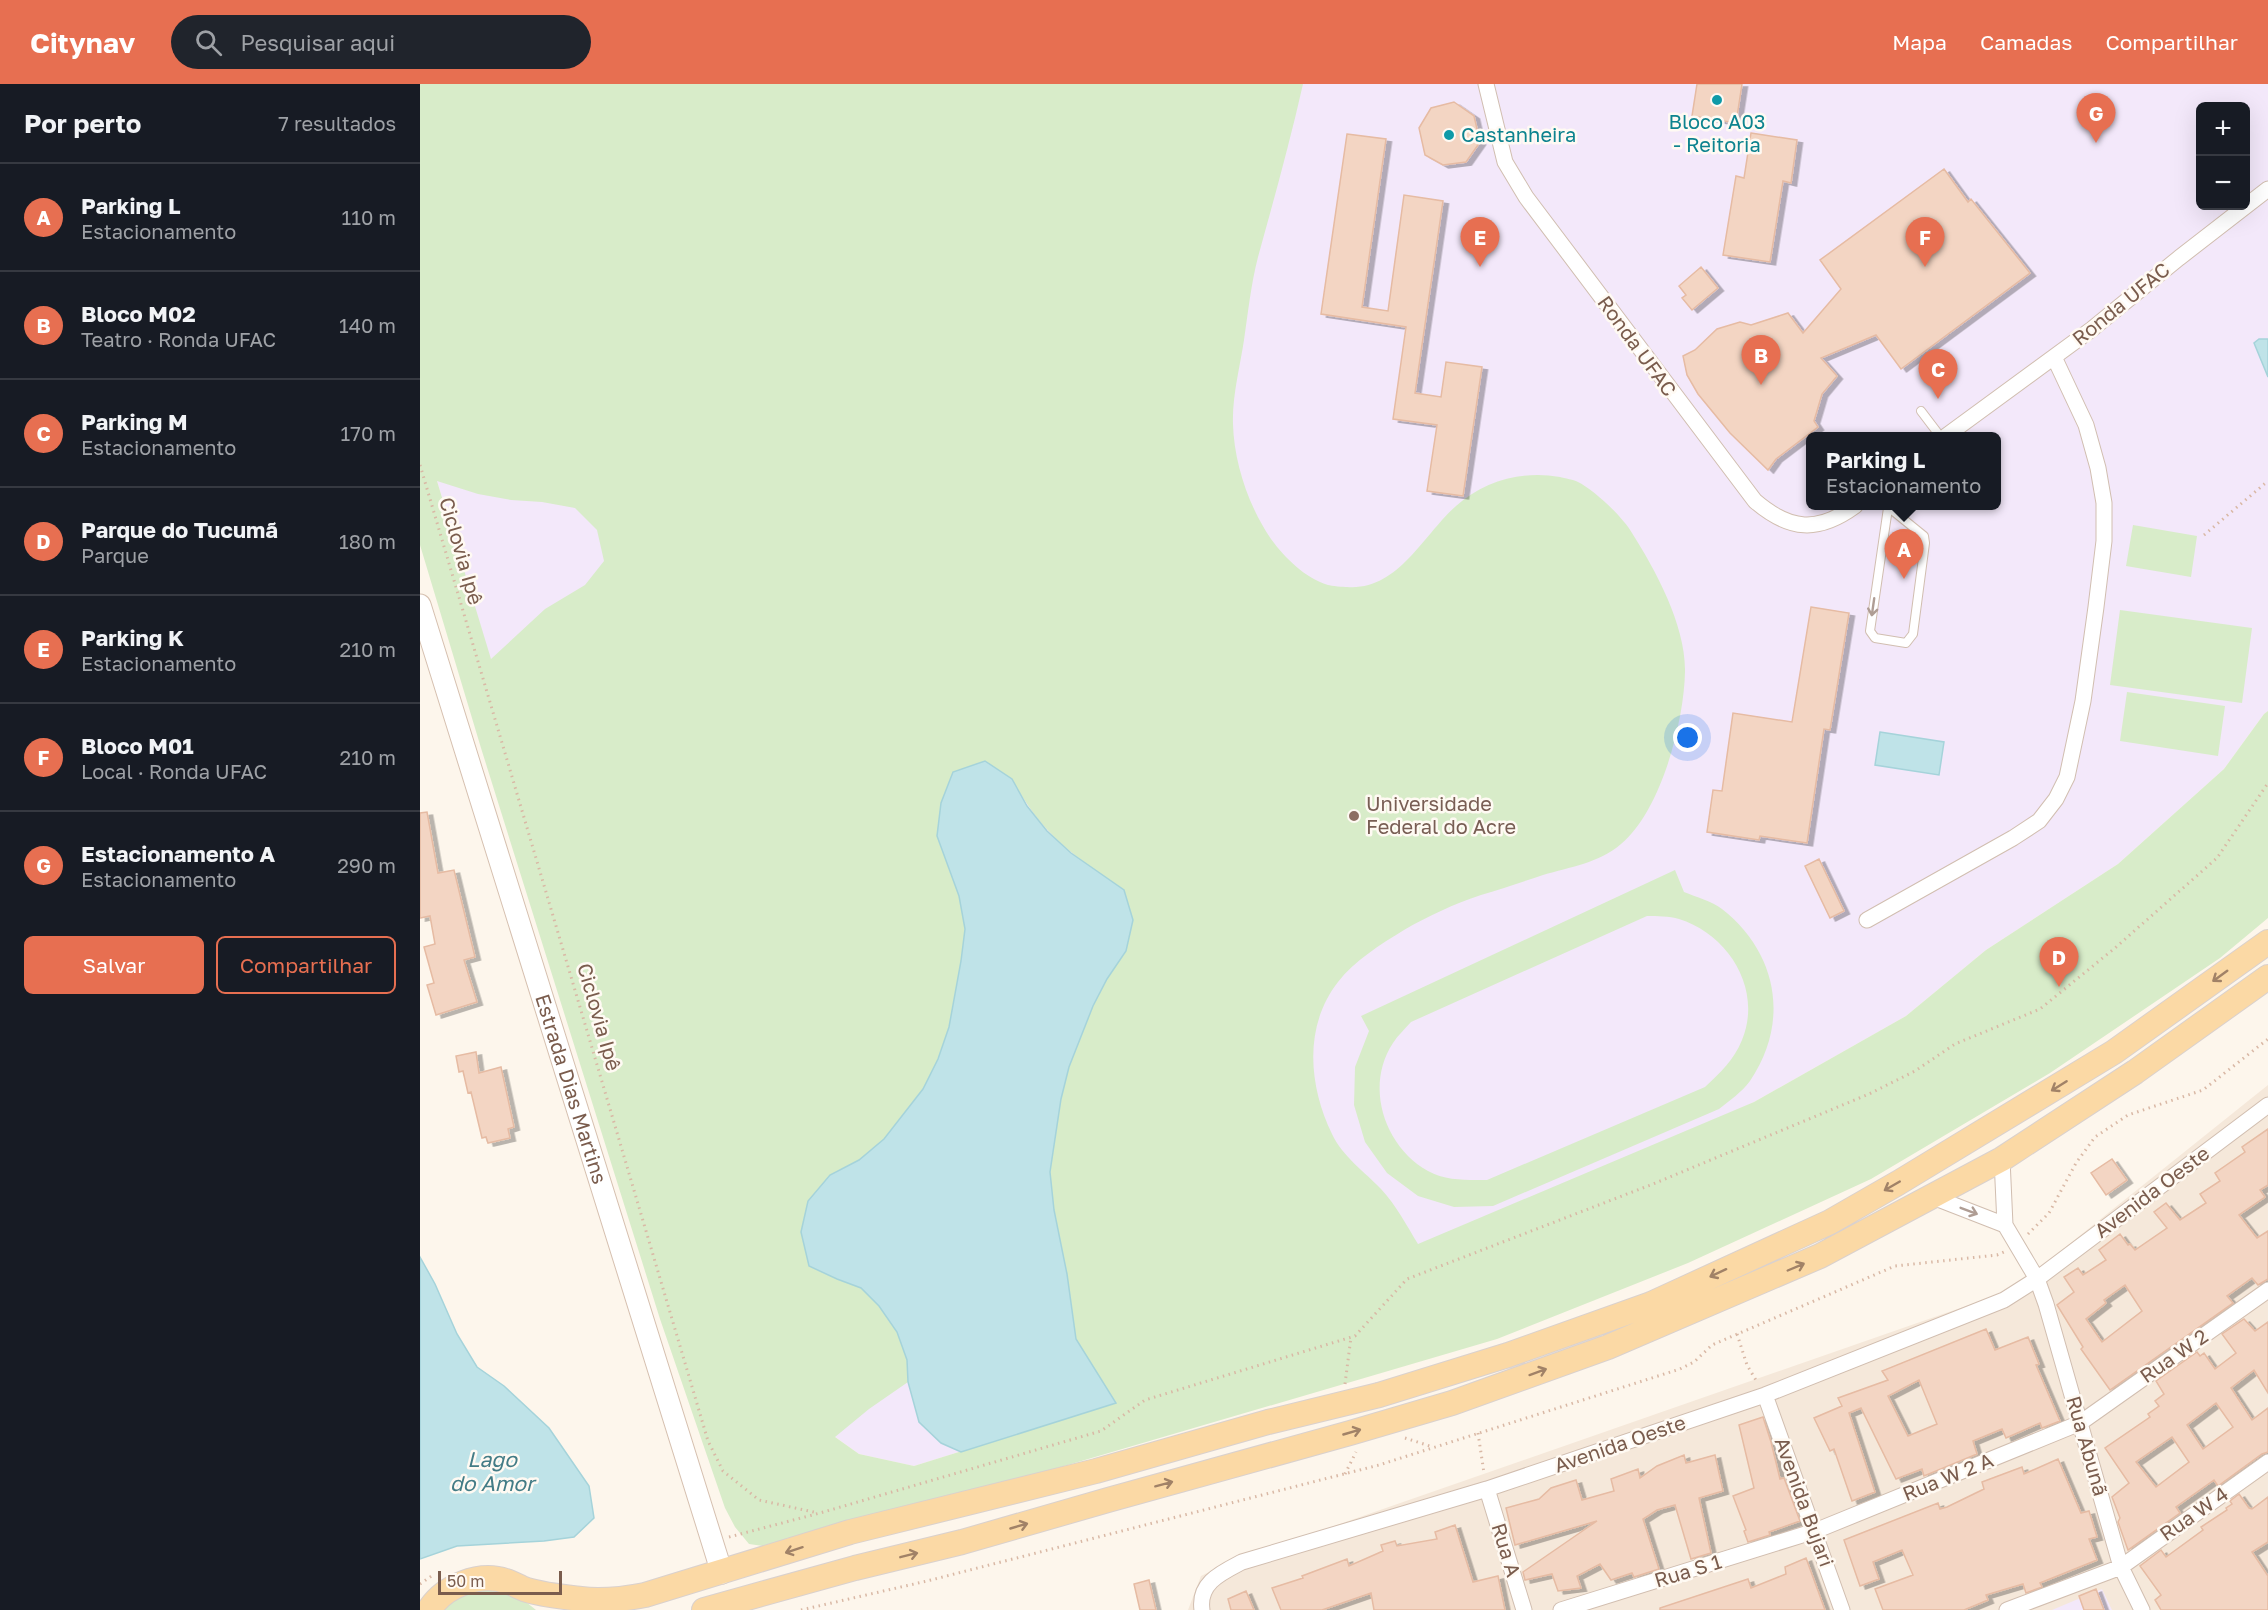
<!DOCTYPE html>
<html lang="pt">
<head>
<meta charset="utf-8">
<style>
	:root { --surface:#171b24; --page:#20242c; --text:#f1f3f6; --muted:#9ea1a6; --line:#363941; --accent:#e76f51 }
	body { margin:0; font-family:"Golos Text",sans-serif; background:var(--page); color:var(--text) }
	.controls { position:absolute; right:18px; top:18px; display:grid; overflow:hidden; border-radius:9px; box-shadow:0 6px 24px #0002 }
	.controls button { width:54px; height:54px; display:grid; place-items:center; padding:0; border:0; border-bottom:2px solid var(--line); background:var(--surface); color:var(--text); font:30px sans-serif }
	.scale { position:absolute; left:18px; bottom:15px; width:124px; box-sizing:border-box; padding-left:6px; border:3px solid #7a5c4d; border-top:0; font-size:16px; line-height:21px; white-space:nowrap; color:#7a5c4d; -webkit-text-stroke:4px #fffaf3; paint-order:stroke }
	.you { position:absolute; left:1268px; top:654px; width:21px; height:21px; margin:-15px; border:4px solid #fff; border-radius:50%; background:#1a73e8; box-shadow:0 0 0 9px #1a73e833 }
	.badge { display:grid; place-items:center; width:39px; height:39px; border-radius:50%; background:var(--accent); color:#fff; font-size:20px; font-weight:700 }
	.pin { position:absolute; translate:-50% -50px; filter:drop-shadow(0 2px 3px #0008) }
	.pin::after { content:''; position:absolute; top:32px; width:21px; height:18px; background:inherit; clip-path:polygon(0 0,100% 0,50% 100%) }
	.popup { position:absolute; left:1386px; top:348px; width:195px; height:78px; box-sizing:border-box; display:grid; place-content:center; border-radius:9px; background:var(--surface); filter:drop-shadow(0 2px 4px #0005); font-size:20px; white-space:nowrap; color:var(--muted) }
	.popup b { font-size:22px; color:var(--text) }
	.popup::after { content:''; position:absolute; left:50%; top:100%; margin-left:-12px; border:12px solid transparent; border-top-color:var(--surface) }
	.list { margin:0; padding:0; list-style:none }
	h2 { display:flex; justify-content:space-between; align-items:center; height:78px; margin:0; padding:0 24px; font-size:26px }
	h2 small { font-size:20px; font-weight:400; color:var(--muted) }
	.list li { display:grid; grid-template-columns:39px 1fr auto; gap:18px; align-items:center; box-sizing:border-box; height:108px; padding:0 24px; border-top:2px solid var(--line) }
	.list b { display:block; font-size:22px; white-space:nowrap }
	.list p { margin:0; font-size:20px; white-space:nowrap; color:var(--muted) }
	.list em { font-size:20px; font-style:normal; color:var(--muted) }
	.actions { display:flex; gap:12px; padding:18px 24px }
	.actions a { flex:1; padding:14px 0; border:2px solid var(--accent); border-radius:9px; text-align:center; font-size:21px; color:var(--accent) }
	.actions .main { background:var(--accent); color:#fff }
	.icon { flex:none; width:33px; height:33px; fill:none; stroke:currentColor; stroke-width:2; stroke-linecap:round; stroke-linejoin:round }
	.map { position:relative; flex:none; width:1848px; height:1526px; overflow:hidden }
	header { display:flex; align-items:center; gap:36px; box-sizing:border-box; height:84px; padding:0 30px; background:var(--accent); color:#fff }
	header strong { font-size:28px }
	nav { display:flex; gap:33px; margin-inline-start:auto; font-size:21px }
	.search { width:420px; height:54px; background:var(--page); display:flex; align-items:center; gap:15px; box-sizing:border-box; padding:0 21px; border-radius:33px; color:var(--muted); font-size:22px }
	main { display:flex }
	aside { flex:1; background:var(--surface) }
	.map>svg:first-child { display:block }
</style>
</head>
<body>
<header>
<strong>Citynav</strong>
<div class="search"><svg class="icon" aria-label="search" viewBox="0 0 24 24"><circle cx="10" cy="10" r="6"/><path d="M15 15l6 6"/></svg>Pesquisar aqui</div>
<nav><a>Mapa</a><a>Camadas</a><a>Compartilhar</a></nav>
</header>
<main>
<aside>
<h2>Por perto<small>7 resultados</small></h2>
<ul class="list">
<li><span class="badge">A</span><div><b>Parking L</b><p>Estacionamento</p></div><em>110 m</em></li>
<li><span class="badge">B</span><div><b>Bloco M02</b><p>Teatro · Ronda UFAC</p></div><em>140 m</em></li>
<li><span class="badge">C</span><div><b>Parking M</b><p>Estacionamento</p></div><em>170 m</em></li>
<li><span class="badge">D</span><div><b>Parque do Tucumã</b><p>Parque</p></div><em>180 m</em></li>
<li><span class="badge">E</span><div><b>Parking K</b><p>Estacionamento</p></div><em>210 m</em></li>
<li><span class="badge">F</span><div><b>Bloco M01</b><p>Local · Ronda UFAC</p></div><em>210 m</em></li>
<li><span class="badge">G</span><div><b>Estacionamento A</b><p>Estacionamento</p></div><em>290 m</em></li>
</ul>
<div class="actions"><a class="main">Salvar</a><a>Compartilhar</a></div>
</aside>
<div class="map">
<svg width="1848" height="1526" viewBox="0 0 1848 1526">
	<defs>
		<filter id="shadow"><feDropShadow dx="5.5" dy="3" stdDeviation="0" flood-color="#0004"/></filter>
	</defs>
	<rect width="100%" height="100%" fill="#fdf6ec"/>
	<path fill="#f5e8da" d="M1848 1001V1526H768L781 1492 805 1480 1592 1206Z"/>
	<path fill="#f3e8fa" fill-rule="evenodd" d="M0 0H1848V627L1844 630 1804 685 1698 780 1566 866 1486 932 1334 1018 696 1319 494 1382 439 1370 414 1352 221 1079 0 340ZM1780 22H1826V122H1780ZM1391 352H1577V422H1391Z
		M1682 1505 1692 1526H1632Z"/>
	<path fill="#d8ecc9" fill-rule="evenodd" d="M0 0H883C870 58 854 115 838 173 831 200 828 229 824 256 820 283 812 312 813 340 814 379 829 423 851 455 865 474 885 494 908 501 911 502 924 503 927 503 978 507 1003 451 1036 422 1064 397 1102 386 1140 393 1144 394 1155 396 1158 398 1174 406 1203 433 1212 449 1236 487 1266 542 1265 588 1264 638 1241 727 1201 760 1179 779 1150 783 1123 791 1102 798 1081 805 1061 811 1034 820 1008 832 984 846 961 860 934 877 918 898 883 943 889 1002 912 1050 922 1072 945 1088 961 1105 976 1121 987 1142 998 1160L1334 1018 1486 932 1566 866 1698 780 1804 685 1844 630 1848 627V834L1800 874 1630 989 1451 1095 1268 1179 1077 1255 641 1383 343 1462 329 1460 315 1443 305 1424 240 1235 61 664 0 461ZM17 397 58 410 91 416 122 418 155 424 177 446 184 477 165 501 125 525 71 575ZM592 695C623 752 652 770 704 806L706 867 687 895 673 922 649 983 641 1015 630 1088 634 1126 647 1190 656 1255 695 1319 494 1382 439 1370 415 1353 449 1325 488 1298 487 1276 477 1247 459 1222 441 1204 417 1195 389 1182 410 1091 439 1076 464 1055 503 1005 518 975 529 943 541 877 545 845 539 812 528 783Z
		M1713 441 1777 452 1771 493 1706 482Z
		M1700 526 1832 544 1822 619 1690 601Z
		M1707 608 1805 622 1798 672 1700 657Z
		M1255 786 1264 808C1276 813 1292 817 1302 825 1358 869 1370 938 1330 997 1322 1008 1309 1017 1299 1025L1073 1122 1034 1123 998 1112 967 1089 945 1058 934 1021 935 983 949 947 941 932ZM1227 832C1237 832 1249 832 1259 835 1308 850 1343 905 1322 956 1314 976 1300 989 1285 1003L1067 1096C1047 1096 1026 1097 1008 1087 965 1063 944 1003 973 959 978 951 985 945 991 938Z
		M76 1504 96 1510 116 1526H21C40 1509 51 1505 76 1504Z"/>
	<path fill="#bfe3e8" stroke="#a5d3da" stroke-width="1.5" d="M1839 255H1848V293L1834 259Z
		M1460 648 1524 658 1519 691 1455 681Z
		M565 677 592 695 607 722 627 747 651 769 704 806 713 836 706 867 687 895 673 922 649 983 641 1015 630 1088 634 1126 647 1190 656 1255 696 1319 541 1368 521 1359 499 1338 488 1298 487 1276 477 1248 459 1222 441 1204 417 1195 389 1182 381 1148 388 1117 410 1091 439 1076 464 1055 503 1005 518 975 529 943 541 877 545 845 539 812 517 752 521 719 533 688Z
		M0 1173 15 1200 37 1250 57 1283 84 1302 129 1344 169 1402 174 1434 154 1453 124 1457 37 1462 0 1475Z"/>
	<path fill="#f3d5c3" stroke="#e6bba3" stroke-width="1.5" fill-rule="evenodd" filter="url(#shadow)" d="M1277 0H1322L1316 39 1272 32Z
		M1034 18 1054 32 1060 58 1046 78 1023 81 1005 71 999 44 1011 24Z
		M1331 49 1377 56 1371 99 1363 97 1350 178 1303 171 1316 92 1324 94Z
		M927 50 966 55 942 223 968 227 984 111 1023 117 995 309 1021 313 1026 278 1062 283 1043 412 1007 407 1017 341 973 335 986 243 901 230Z
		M1524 85 1548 118 1551 115 1610 189 1481 285 1456 251 1401 274 1417 292 1402 310 1394 337 1398 343 1356 375 1348 386 1310 349 1278 310 1267 291 1263 272 1275 266 1297 245 1320 238 1331 241 1368 229 1383 249 1421 205 1400 176Z
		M1281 183 1298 204 1272 226 1262 214 1266 211 1259 202Z
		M1391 523 1429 529 1410 646 1404 645 1387 759 1340 752 1339 756 1287 748 1293 706 1302 707 1313 629 1372 638Z
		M7 728 18 789 34 786 55 873 44 876 57 918 16 931 7 901 14 899 4 863 15 860 10 832 0 834V729Z
		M1399 775 1424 827 1410 834 1385 782Z
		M56 968 59 989 81 983 94 1043 88 1045 90 1054 68 1059 66 1053 62 1054 51 1008 48 1009 43 987 39 988 36 972Z
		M1848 1045V1101L1840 1106 1845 1113 1819 1131 1837 1154 1848 1147V1195L1838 1201 1832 1194 1807 1212 1813 1219 1690 1306 1661 1265 1663 1263 1637 1221 1654 1208 1644 1193 1658 1184 1663 1191 1686 1176 1679 1166 1700 1150 1708 1161 1710 1160 1715 1166 1747 1144 1734 1128 1746 1119 1760 1136 1786 1119 1780 1110 1800 1097 1795 1089 1825 1068 1822 1063ZM1705 1201 1722 1227 1682 1258 1666 1235 1686 1219 1684 1216Z
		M1692 1075 1707 1096 1686 1111 1671 1089Z
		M1824 1235 1835 1247 1848 1238V1309L1834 1286 1811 1304 1832 1336 1848 1324V1368L1842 1370 1798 1402 1794 1396 1756 1423 1760 1429 1708 1466 1698 1438 1700 1434 1692 1413 1709 1399 1685 1364 1730 1333 1728 1330 1739 1322 1735 1317 1744 1310 1736 1297 1777 1268 1780 1272 1784 1269 1795 1285 1816 1269 1802 1250ZM1796 1319 1813 1343 1783 1365 1767 1341ZM1752 1353 1769 1378 1736 1403 1716 1378Z
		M1566 1245 1575 1266 1608 1253 1619 1280 1616 1281 1640 1337 1622 1344 1620 1339 1586 1354 1582 1345 1553 1357 1557 1370 1504 1392 1502 1385 1476 1395 1441 1324 1429 1329 1455 1408 1432 1417 1414 1365 1410 1367 1394 1334 1422 1322 1418 1314 1468 1296 1462 1287ZM1499 1296 1517 1340 1488 1352 1468 1312Z
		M1343 1333 1351 1358 1360 1395 1364 1394 1380 1437 1349 1448 1350 1451 1328 1458 1324 1447 1326 1446 1313 1412 1334 1404 1319 1341Z
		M1264 1371 1266 1379 1295 1371 1303 1407 1279 1414 1291 1469 1271 1475 1255 1421 1237 1426 1223 1435 1239 1485 1214 1493 1212 1489 1191 1496 1180 1480 1157 1492 1161 1504 1138 1507 1132 1490 1105 1496 1103 1488 1177 1437 1095 1461 1086 1424 1119 1415 1131 1404 1156 1396 1162 1416 1194 1407 1191 1395 1218 1385 1220 1394 1237 1382Z
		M1638 1375 1661 1429 1669 1427 1677 1453 1669 1455 1677 1476 1620 1499 1622 1503 1606 1509 1603 1500 1566 1511 1568 1516 1544 1526H1463L1455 1505 1493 1491 1482 1466 1453 1478 1459 1495 1440 1502 1424 1456 1518 1419 1520 1425 1527 1423 1564 1405 1562 1398 1602 1383 1604 1390Z
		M1819 1410 1829 1424 1832 1425 1848 1413V1458L1832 1468 1848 1492V1526H1741L1735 1516 1741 1511 1720 1482 1741 1466 1746 1473 1783 1446 1781 1443 1807 1426 1806 1424 1812 1420 1810 1417Z
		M1035 1441 1053 1498 1078 1492 1085 1526H954L951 1509 902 1526H861L852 1504 883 1494 882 1492 927 1475 929 1482 963 1467 961 1461 975 1457 977 1462 1017 1455 1015 1448Z
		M1386 1474 1405 1526H1240V1524L1328 1495 1331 1504 1366 1490 1365 1483Z
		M729 1496 736 1526H720L714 1500Z
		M1676 1505 1684 1526H1664L1659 1512Z
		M826 1507 834 1526H811L808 1515Z"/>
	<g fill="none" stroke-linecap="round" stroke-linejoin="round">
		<defs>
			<path id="lane" d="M1501 327 1520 352
				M1467 422 1504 452 1505 459 1493 550 1486 559 1455 554 1450 547 1468 424"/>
			<path id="street" d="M1066 0 1085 78 1106 113 1335 417C1370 447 1398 449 1435 422
				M1526 352 1672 245 1759 174 1848 105
				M1447 836 1593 754 1619 737 1636 715 1647 693 1663 617 1676 523 1684 457V419L1678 384 1666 341 1634 273
				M1582 1075 1585 1141 1617 1195 1626 1220 1701 1483 1722 1526
				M1513 1113 1585 1141
				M1345 1311 1422 1526
				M1067 1405 1104 1526
				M782 1526C778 1499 801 1489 822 1478L1067 1405 1345 1311 1584 1216 1617 1195 1848 1021
				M1141 1526 1395 1447 1660 1339 1848 1206
				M1587 1526 1701 1483 1848 1378"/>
			<g id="secondary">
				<path id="s1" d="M0 521 302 1489"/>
			</g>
			<path id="primary" d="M9 1526C24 1502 59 1488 86 1497 93 1499 100 1504 107 1506 124 1511 144 1513 161 1515 183 1518 204 1515 225 1511L430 1448 676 1387 848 1338 959 1311 1088 1271 1231 1220 1410 1138 1478 1099 1694 968 1848 858
				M284 1526 435 1484 542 1458 688 1416 930 1349 1032 1319 1188 1263 1400 1172 1582 1075 1715 988 1848 893"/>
		</defs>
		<use href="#lane" stroke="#d1beb0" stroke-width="10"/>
		<use href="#street" stroke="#d1beb0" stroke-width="17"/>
		<use href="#secondary" stroke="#d6c0b0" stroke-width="23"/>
		<use href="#primary" stroke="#dad1cd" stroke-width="26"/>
		<path stroke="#d9b8a5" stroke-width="3" stroke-dasharray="1.5 4.5" stroke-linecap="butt" d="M0 381 288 1357 303 1387 339 1416 398 1429
			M1784 451 1848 397
			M1608 1150 1629 1129 1656 1079 1675 1053 1708 1031 1783 1006 1848 955
			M1317 1250 1327 1281 1337 1298
			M925 1300 931 1253
			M1058 1349 1064 1389
			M985 1354 1013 1363
			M925 1390 936 1368
			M309 1453 400 1429 681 1347 725 1316 935 1252 987 1195 1233 1100 1449 1010 1495 987 1535 960 1620 925 1695 864 1797 774 1848 699
			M0 1500 13 1491
			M381 1526 507 1497 959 1381 1260 1285 1274 1278 1292 1261 1475 1182 1577 1171 1584 1168"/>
		<use href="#lane" stroke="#fff" stroke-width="8"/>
		<use href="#street" stroke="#fff" stroke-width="15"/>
		<use href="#secondary" stroke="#fff" stroke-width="21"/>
		<use href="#primary" stroke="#fbd9a5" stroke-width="24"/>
	</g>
	<defs><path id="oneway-shaft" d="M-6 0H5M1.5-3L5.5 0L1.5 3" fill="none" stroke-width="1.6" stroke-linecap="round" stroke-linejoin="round" transform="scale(1.5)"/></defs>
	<g stroke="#af9d94">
		<use href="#oneway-shaft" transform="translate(1453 523) rotate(98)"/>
		<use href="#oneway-shaft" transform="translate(1549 1127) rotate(21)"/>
	</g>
	<g stroke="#a18267">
		<use href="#oneway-shaft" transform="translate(1800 892) rotate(144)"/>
		<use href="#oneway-shaft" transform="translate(1639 1002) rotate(148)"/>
		<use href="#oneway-shaft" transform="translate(1472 1102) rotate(150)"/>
		<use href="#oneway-shaft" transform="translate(1376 1183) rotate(-23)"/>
		<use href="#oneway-shaft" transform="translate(1298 1189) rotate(155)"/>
		<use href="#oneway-shaft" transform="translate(1118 1288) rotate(-20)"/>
		<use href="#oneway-shaft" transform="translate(932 1348) rotate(-16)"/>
		<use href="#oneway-shaft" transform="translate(744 1400) rotate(-15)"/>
		<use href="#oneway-shaft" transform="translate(599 1442) rotate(-16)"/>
		<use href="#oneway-shaft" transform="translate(374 1466) rotate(162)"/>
		<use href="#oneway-shaft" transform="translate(489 1471) rotate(-14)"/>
	</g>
	<g fill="#0f9aa8" stroke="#fffaf3" stroke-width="2">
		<circle cx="1297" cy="16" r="6"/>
		<circle cx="1029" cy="51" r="6"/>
	</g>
	<circle fill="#8d6e63" stroke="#fffaf3" stroke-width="2" cx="934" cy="732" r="6"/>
	<g text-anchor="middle" stroke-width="5" stroke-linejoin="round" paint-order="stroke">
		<g font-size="20" fill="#0d838f" stroke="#fffaf3">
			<text x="1297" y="45">Bloco A03<tspan x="1297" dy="23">- Reitoria</tspan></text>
			<text x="1041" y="58" text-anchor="start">Castanheira</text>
		</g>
		<g font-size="20" fill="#7a5c4d" stroke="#fffaf3">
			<text transform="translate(1701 220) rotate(-39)" y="7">Ronda UFAC</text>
			<text transform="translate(1217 262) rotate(54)" y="7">Ronda UFAC</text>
			<text transform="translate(41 467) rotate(74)" y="7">Ciclovia Ipê</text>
			<text transform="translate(179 933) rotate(74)" y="7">Ciclovia Ipê</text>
			<text dy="7" stroke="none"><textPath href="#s1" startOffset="507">Estrada Dias Martins</textPath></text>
			<text transform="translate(1732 1108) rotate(-37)" y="7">Avenida Oeste</text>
			<text transform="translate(1754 1272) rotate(-35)" y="7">Rua W 2</text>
			<text transform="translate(1200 1360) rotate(-19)" y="7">Avenida Oeste</text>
			<text transform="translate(1667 1362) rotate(74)" y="7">Rua Abunã</text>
			<text transform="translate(1528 1393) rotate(-22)" y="7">Rua W 2 A</text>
			<text transform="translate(1384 1418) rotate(70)" y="7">Avenida Bujari</text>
			<text transform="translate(1774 1430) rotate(-35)" y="7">Rua W 4</text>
			<text transform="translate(1086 1466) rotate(73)" y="7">Rua A</text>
			<text transform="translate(1268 1487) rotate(-17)" y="7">Rua S 1</text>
		</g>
		<g font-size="20" fill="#785e54" stroke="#fffaf3" text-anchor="start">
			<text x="946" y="727">Universidade<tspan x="946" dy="23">Federal do Acre</tspan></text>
		</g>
		<g font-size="21" font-style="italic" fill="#437c86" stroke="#fffaf3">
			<text x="72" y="1383">Lago<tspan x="72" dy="24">do Amor</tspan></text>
		</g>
	</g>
</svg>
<div class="controls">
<button>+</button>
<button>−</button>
</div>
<div class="scale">50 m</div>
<div class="you"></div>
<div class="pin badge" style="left:1484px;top:495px">A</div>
<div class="popup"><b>Parking L</b>Estacionamento</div>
<div class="pin badge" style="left:1341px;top:301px">B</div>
<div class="pin badge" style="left:1518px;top:315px">C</div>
<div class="pin badge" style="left:1639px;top:903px">D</div>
<div class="pin badge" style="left:1060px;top:183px">E</div>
<div class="pin badge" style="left:1505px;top:183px">F</div>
<div class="pin badge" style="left:1676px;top:59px">G</div>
</div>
</main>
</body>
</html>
